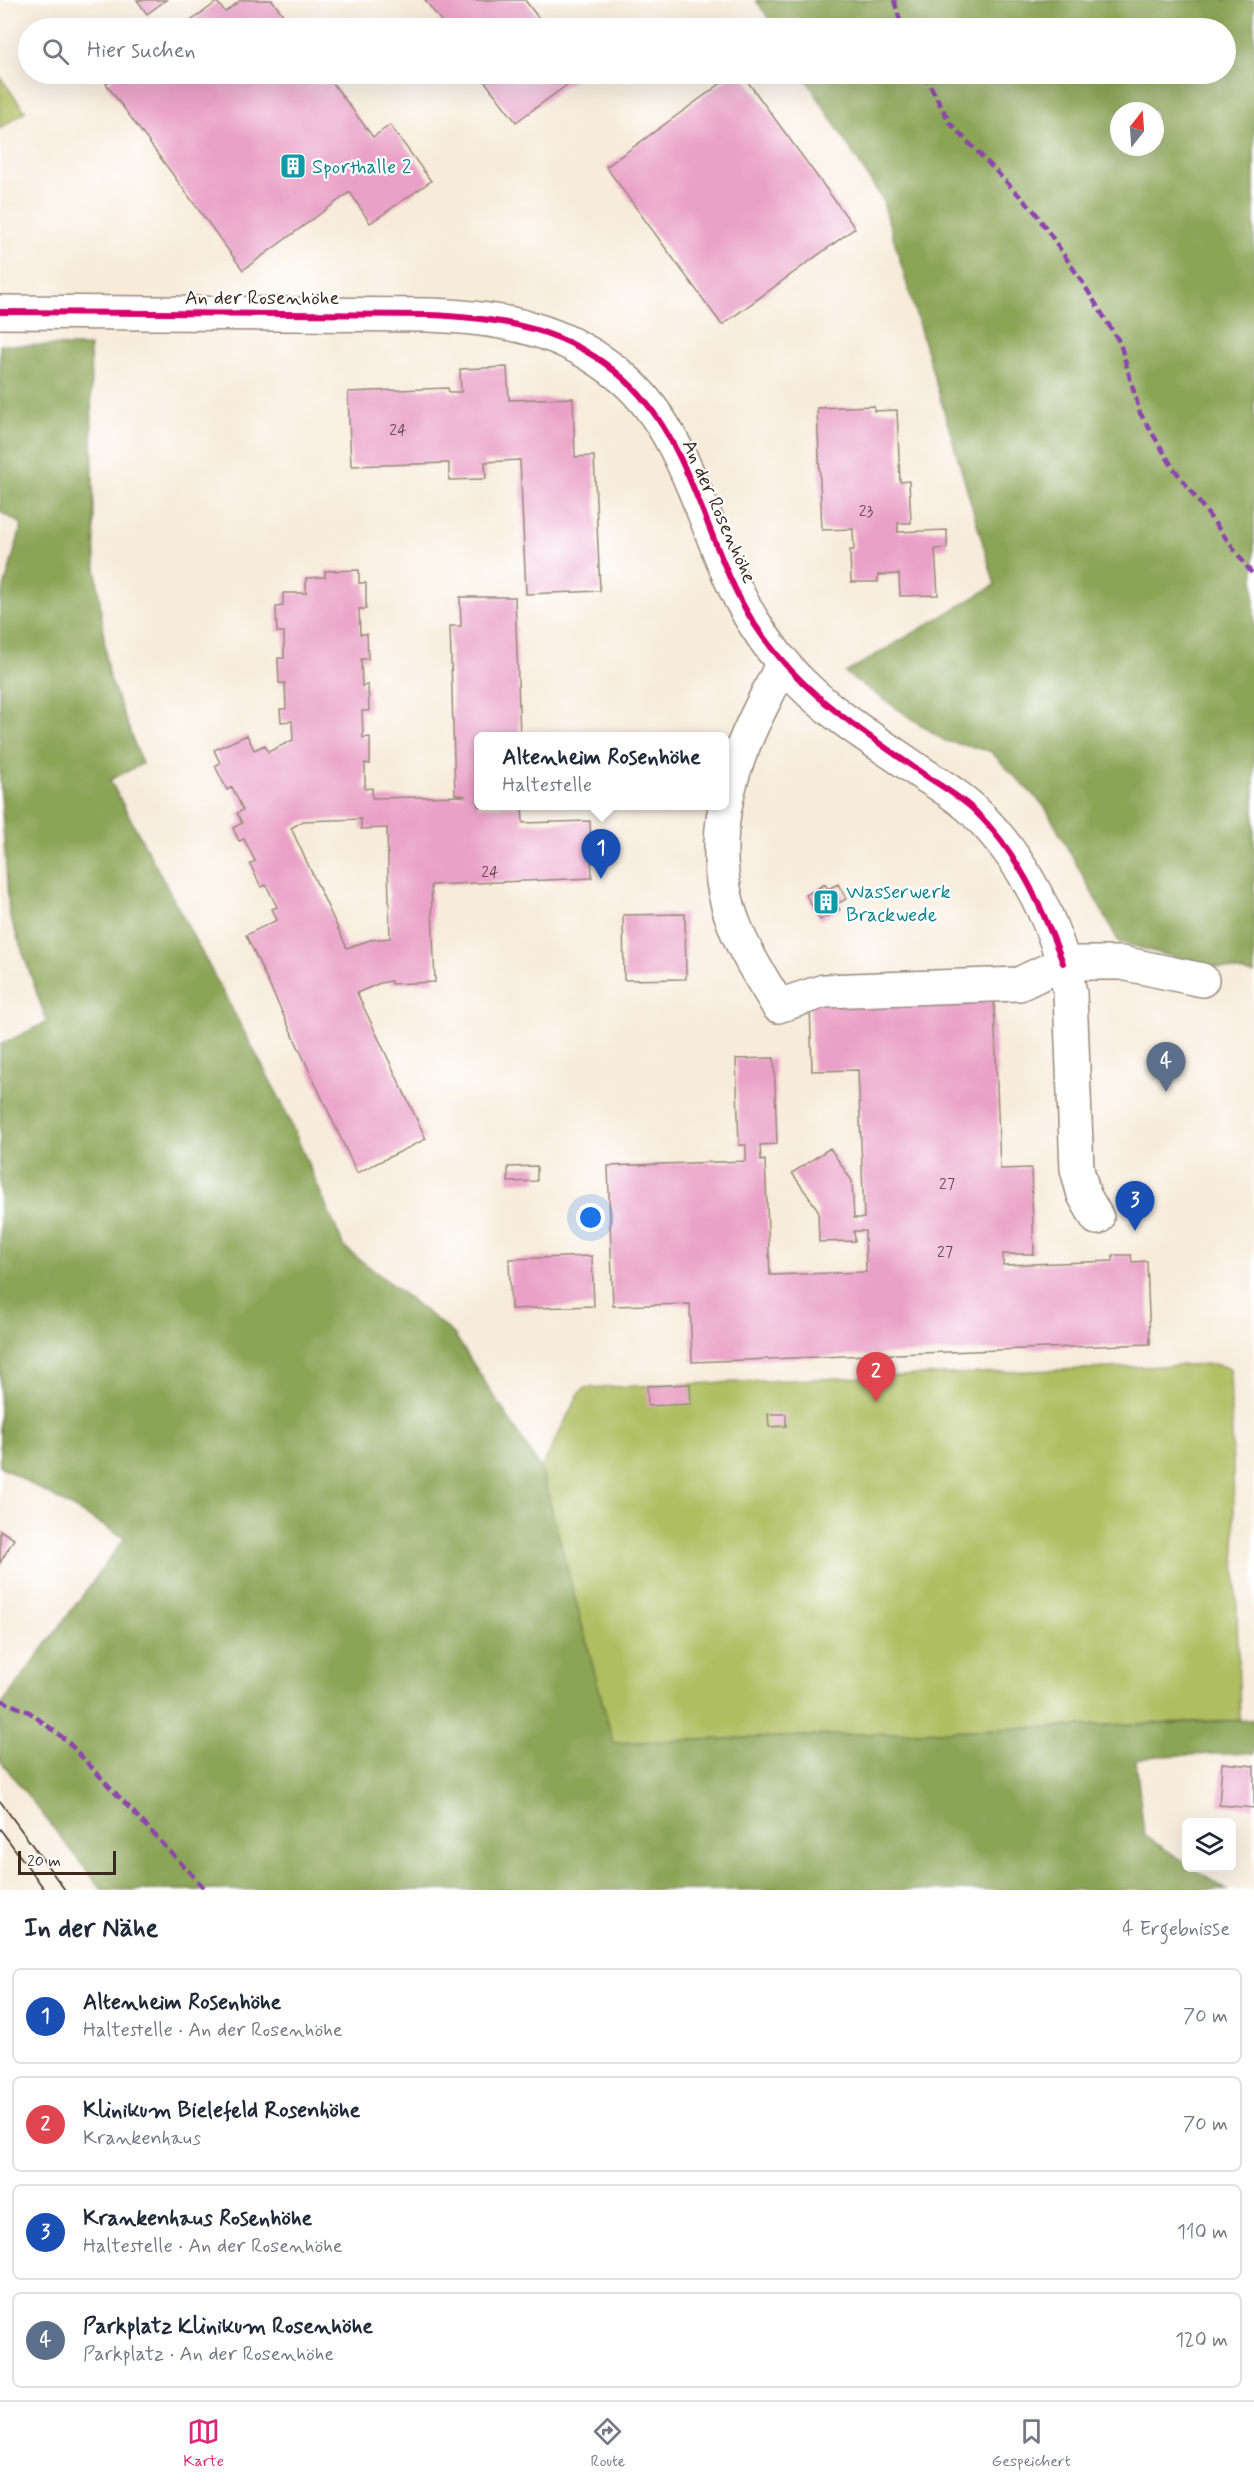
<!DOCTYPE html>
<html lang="de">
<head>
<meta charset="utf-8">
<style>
	:root { --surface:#fff; --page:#f2f2f3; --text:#1f2937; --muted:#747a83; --line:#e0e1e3; --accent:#db2777 }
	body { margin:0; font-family:Mynerve,sans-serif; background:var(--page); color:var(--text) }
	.controls { position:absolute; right:18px; bottom:18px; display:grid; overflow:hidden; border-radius:9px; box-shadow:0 6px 24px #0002 }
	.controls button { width:54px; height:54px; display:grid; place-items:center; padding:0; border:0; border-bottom:2px solid var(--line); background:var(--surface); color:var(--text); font:30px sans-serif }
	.compass { position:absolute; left:1110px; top:102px; width:54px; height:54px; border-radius:50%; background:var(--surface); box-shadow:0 6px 24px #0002; rotate:17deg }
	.scale { position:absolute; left:18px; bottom:15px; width:98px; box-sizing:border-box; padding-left:6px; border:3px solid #3b2a1e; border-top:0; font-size:16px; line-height:21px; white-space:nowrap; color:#3b2a1e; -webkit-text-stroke:4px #fff; paint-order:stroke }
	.you { position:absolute; left:591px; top:1218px; width:21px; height:21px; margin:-15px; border:4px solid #fff; border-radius:50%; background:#1a73e8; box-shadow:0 0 0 9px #1a73e833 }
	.badge { display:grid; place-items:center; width:39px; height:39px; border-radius:50%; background:var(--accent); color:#fff; font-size:20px; font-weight:700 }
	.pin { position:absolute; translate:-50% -50px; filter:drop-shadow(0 2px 3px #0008) }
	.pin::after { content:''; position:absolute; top:32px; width:21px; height:18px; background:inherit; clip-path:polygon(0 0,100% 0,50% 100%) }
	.popup { position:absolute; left:474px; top:732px; width:255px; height:78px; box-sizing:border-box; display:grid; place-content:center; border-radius:9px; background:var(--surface); filter:drop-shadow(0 2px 4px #0005); font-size:20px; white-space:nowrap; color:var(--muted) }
	.popup b { font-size:22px; color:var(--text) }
	.popup::after { content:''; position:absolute; left:50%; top:100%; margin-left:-12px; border:12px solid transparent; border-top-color:var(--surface) }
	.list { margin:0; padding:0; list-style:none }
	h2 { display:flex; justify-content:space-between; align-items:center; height:78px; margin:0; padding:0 24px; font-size:26px }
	h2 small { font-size:20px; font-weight:400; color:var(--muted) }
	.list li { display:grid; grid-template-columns:39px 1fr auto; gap:18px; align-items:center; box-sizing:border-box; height:96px; margin:0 12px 12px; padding:0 12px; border:2px solid var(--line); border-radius:9px }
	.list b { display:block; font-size:22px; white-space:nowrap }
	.list p { margin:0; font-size:20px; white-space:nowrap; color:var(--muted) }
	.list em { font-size:20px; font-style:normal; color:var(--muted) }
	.icon { flex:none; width:33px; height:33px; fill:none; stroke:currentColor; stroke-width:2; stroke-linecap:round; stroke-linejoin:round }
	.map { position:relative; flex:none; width:1254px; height:1890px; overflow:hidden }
	.search { position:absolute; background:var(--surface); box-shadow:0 6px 24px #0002; left:18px; right:18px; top:18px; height:66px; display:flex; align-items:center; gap:15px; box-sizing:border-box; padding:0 21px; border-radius:33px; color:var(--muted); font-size:22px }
	.sheet { height:510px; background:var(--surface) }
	nav { display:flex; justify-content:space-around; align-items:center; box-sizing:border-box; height:84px; border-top:2px solid var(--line); background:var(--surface); font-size:16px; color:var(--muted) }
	nav a { display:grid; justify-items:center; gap:3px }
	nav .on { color:var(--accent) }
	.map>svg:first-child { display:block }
</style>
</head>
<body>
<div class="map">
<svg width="1254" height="1890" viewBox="0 0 1254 1890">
	<rect width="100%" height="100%" fill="#fff"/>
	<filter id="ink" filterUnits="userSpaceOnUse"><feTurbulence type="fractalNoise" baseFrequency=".0167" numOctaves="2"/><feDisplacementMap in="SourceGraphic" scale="12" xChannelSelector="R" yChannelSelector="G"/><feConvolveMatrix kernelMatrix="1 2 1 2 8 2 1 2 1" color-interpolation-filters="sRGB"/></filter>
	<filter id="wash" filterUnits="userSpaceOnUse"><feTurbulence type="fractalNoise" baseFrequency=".008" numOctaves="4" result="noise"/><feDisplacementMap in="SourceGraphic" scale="24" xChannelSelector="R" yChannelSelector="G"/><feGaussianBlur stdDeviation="1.35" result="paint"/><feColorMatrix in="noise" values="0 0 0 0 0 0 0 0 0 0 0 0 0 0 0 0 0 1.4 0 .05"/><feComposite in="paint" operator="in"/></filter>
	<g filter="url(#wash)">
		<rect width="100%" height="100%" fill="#f7ebd9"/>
		<path fill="#afbe61" stroke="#757440" stroke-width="1.5" d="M0 77 25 111 0 129Z
			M1213 1364 1230 1368 1240 1720 613 1743 541 1469 578 1395 584 1388Z"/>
		<path fill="#8ba557" stroke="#63683a" stroke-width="1.5" fill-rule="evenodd" d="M756 0H1254V974L1195 963 1119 942 1045 807 990 751 945 741 845 673 995 585 882 199 803 74H1226V28H775ZM1119 111H1155V147H1119Z
			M0 345 90 346 95 559 108 673 142 764 110 780 281 1101 344 1247 454 1334 541 1469 613 1743 1254 1720V1753L1156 1756 1136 1760 1144 1835 1186 1863V1868H1193L1227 1890H102L0 1760V1707L125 1538 0 1466V1045L47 1022 9 913 0 778V602L22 524 0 512Z"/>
		<g id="blocks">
			<path fill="#eaa1c8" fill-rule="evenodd" d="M137 0H166L147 14Z
				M241 0H272L293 28H181L217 2 225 12Z
				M425 0H525L546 28H446Z
				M119 74H326L373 137 390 125 431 181 370 223 350 192 243 270 106 84Z
				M479 74H582L516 122Z
				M734 74H742L855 228 722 325 606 167Z
				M507 367 509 400 573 398 575 457 594 456 600 591 526 594 520 460 485 462 486 479H480L449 480V463L351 466 348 392 448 388 449 392H461L460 369Z
				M874 406V411L897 410 900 482 909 481 911 523H898V532L947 530V548L935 549 938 595 900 596 899 574 878 575V582H851L850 550H854L853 529 822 530 817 408Z
				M359 570V583H366V609H359L360 634H367L368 659H361L362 686 368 685 369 711H362L363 738 370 737V764L365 763V789L372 788V798L466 796 455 794 450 626H461L460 597H515L520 736H478V806H522L523 823 590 821 592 878 431 885 435 982 391 984V981L380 983 357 993 426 1139 357 1173 246 935 277 920 272 909 277 907 266 885 261 887 250 864 255 861 244 839 239 841 233 828 242 823 237 813 243 810 232 787 227 790 215 766 220 763 214 750 247 735 254 750 265 745 268 752 293 740 292 721 281 722 280 709H286L285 683H279L278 658H284V632H277L276 607 283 606V593H306V578L325 577V571ZM361 819V829L387 828 390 938 370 940 347 948 291 828 303 821Z
				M825 884 828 889 838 884 846 899 837 904 840 910 820 920 806 895Z
				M685 914 686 979 624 980 623 915Z
				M994 1001 1000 1169 1031 1168 1032 1198 1034 1254H1003V1265L1113 1261V1255H1131L1132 1262 1147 1261 1150 1344 692 1362 690 1304 613 1306 608 1166 746 1161V1145H739L736 1059 774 1058 777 1144 760 1145 761 1161 765 1160 770 1275 866 1272 865 1231H854L855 1241 819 1242 818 1210 792 1173 830 1148 852 1181 854 1218H864L858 1070 812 1071 810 1004Z
				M537 1166V1181L508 1182V1167Z
				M592 1256 594 1306 511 1309 509 1259Z
				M690 1384 691 1404 648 1406 647 1386Z
				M768 1414H786V1426L769 1427Z
				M0 1530 14 1539 0 1563Z
				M1222 1763 1254 1766V1808L1219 1805Z"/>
		</g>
	</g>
	<g filter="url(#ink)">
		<use href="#blocks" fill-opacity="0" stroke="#998a7c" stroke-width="1.5"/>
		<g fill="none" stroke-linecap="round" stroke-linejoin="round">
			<defs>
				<path id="minor" d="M0 312 429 315C504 318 564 328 623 378 694 439 706 550 756 626 769 646 785 668 802 684 836 718 879 743 917 770 936 783 958 795 974 811 1023 858 1058 926 1070 993L1077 1169 1084 1195 1097 1218
					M783 662C772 687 758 711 747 737 720 797 710 867 736 929 746 956 764 981 778 1006L824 991 1019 984 1063 963H1122L1202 980"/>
			</defs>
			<use href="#minor" stroke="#998a7c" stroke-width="36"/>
			<use href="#minor" stroke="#fff" stroke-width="33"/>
			<path stroke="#3b2a1e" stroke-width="1.5" d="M0 1801 65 1890
				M0 1829 45 1890"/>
			<path stroke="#8e44ad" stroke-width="4.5" stroke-dasharray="9 4.5" stroke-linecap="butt" d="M894 0 902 28
				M924 74 950 123 1035 212 1083 283 1120 343 1140 413 1172 466 1254 576
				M0 1700 29 1712 66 1740 206 1890"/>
			<defs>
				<path id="cycleway" d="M0 312 429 315C503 318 568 328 625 380 694 443 706 549 755 625 799 692 856 727 919 771 937 784 958 795 974 810 1018 852 1042 907 1063 963"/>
			</defs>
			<use href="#cycleway" stroke="#fff" stroke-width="10"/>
			<use href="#cycleway" stroke="#d6006c" stroke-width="6"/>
		</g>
	</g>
	<defs>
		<symbol id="building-square" viewBox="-11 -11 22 22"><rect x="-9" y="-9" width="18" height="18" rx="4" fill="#0f9aa8" stroke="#fff"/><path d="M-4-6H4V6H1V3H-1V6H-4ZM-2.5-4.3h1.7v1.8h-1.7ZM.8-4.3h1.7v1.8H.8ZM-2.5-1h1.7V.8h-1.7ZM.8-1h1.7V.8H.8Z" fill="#fff"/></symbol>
	</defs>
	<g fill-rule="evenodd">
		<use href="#building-square" x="278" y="151" width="30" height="30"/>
		<use href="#building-square" x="811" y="887" width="30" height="30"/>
	</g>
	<g text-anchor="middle" stroke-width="4.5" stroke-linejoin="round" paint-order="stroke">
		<g font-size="16" fill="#674848">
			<text x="398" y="435">24</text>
			<text x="866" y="516">23</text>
			<text x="490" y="877">24</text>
			<text x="947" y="1189">27</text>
			<text x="945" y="1257">27</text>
		</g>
		<g font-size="20" fill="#0d838f" stroke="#fff" text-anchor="start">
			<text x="312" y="173">Sporthalle 2</text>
			<text x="846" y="898">Wasserwerk<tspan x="846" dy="23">Brackwede</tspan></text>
		</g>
		<g font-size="20" fill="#3b2a1e" stroke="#fff">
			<text x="262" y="304">An der Rosenhöhe</text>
			<text transform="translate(720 511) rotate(66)" y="7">An der Rosenhöhe</text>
		</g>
	</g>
</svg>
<div class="controls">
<button><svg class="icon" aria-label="layers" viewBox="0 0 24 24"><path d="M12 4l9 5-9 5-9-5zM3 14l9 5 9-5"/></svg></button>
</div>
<svg class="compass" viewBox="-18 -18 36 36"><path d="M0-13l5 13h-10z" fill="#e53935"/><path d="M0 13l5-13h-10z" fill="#747a83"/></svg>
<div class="scale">20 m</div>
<div class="you"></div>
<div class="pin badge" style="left:601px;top:879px;background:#1a4fb4">1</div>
<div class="popup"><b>Altenheim Rosenhöhe</b>Haltestelle</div>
<div class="pin badge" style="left:876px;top:1402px;background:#e0444e">2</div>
<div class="pin badge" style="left:1135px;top:1231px;background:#1a4fb4">3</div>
<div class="pin badge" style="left:1166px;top:1092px;background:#5c6f8a">4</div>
<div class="search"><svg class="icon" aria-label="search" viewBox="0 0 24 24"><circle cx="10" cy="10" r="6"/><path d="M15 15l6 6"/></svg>Hier suchen</div>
</div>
<section class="sheet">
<h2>In der Nähe<small>4 Ergebnisse</small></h2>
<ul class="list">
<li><span class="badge" style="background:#1a4fb4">1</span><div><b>Altenheim Rosenhöhe</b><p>Haltestelle · An der Rosenhöhe</p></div><em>70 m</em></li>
<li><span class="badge" style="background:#e0444e">2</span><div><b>Klinikum Bielefeld Rosenhöhe</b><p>Krankenhaus</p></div><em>70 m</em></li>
<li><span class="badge" style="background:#1a4fb4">3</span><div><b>Krankenhaus Rosenhöhe</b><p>Haltestelle · An der Rosenhöhe</p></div><em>110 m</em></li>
<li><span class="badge" style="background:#5c6f8a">4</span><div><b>Parkplatz Klinikum Rosenhöhe</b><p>Parkplatz · An der Rosenhöhe</p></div><em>120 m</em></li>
</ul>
</section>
<nav>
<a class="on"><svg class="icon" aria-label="map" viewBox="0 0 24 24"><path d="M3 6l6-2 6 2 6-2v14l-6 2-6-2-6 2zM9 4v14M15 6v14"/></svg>Karte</a>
<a><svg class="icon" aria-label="directions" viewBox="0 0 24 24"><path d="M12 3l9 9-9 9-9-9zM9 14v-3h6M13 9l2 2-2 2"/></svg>Route</a>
<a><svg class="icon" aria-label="saved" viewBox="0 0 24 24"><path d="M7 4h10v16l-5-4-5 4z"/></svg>Gespeichert</a>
</nav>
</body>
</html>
